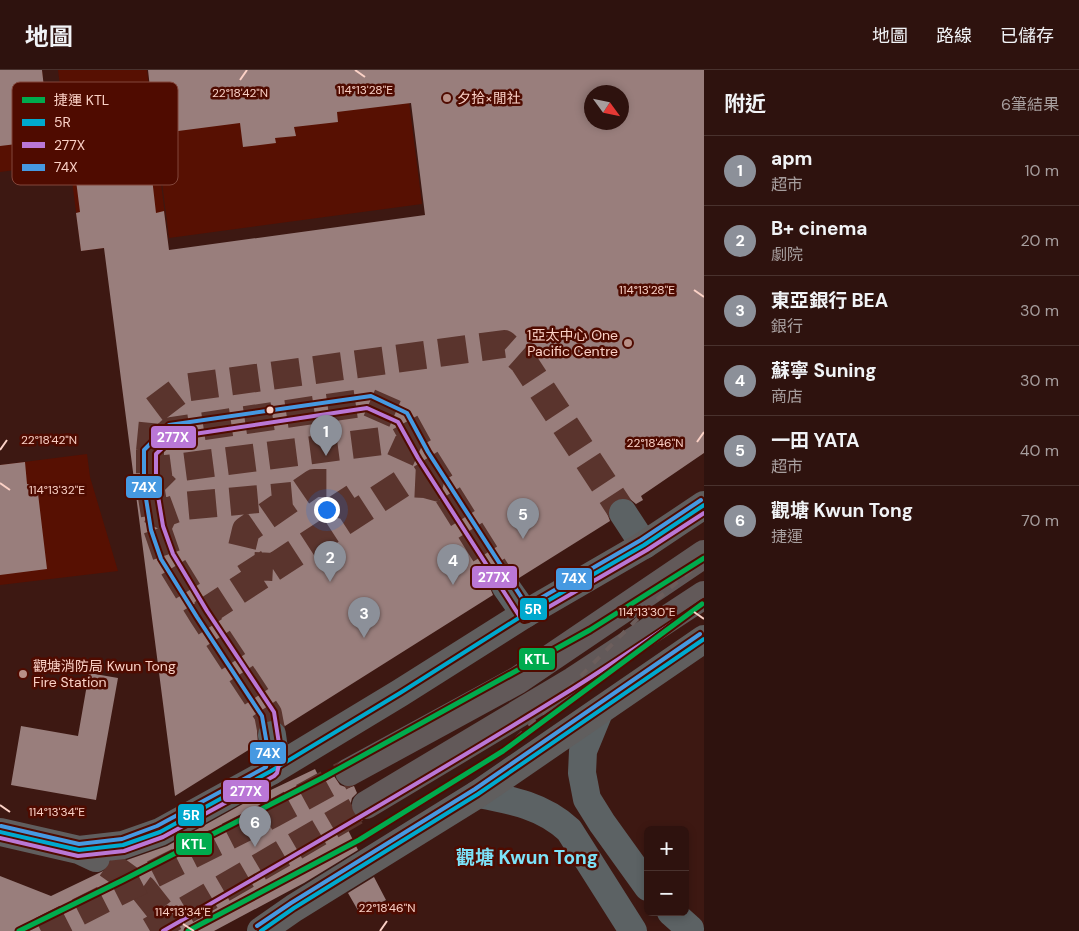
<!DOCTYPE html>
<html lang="zh-TW">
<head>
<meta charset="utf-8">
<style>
	:root { --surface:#2e120e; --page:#361b17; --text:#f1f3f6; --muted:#a79e9e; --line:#49322e; --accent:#8c9099 }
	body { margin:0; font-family:"DM Sans","Noto Sans TC",sans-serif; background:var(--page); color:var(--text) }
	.controls { position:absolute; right:15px; bottom:15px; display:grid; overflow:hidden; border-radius:8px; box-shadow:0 2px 8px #0003 }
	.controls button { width:45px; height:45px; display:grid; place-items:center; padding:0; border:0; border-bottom:1px solid var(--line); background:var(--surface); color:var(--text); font:25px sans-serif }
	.compass { position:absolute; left:584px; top:15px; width:45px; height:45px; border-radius:50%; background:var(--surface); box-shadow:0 2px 8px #0003; rotate:123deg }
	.you { position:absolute; left:326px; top:439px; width:18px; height:18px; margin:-12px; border:4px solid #fff; border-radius:50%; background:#1a73e8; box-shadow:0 0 0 8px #1a73e833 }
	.badge { display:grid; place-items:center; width:32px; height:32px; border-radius:50%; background:var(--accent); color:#fff; font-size:16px; font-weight:700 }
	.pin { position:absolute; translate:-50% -41px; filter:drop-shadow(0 1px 2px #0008) }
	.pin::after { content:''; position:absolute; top:26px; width:18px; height:15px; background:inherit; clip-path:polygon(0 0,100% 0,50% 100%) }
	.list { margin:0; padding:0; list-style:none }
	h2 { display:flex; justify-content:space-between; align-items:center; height:65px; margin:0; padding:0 20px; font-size:21px }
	h2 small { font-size:16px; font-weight:400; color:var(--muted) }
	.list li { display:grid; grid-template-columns:32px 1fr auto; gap:15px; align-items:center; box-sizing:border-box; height:70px; padding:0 20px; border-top:1px solid var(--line) }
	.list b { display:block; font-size:19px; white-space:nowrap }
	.list p { margin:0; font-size:16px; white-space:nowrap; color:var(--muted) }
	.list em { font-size:16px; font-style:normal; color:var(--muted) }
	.map { position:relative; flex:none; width:704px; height:861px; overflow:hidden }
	header { display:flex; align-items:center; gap:30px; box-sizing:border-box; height:70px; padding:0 25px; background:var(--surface); border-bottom:1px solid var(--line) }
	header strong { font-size:24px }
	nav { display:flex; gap:28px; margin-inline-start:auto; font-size:18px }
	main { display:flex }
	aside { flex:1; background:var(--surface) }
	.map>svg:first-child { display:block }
</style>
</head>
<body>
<header>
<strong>地圖</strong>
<nav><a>地圖</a><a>路線</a><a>已儲存</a></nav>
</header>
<main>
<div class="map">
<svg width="704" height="861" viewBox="0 0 704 861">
	<rect width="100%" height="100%" fill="#3d1812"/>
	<path fill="#571002" d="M0 0H42L53 95 0 102Z
		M58 0H147L168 170 81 181Z
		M148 0H405L422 134 169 168Z
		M87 384 90 407 118 501 0 515V395Z"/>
	<path fill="#997e7c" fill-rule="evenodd" d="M0 0H42L50 70 0 76Z
		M148 0H704V383L641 426 643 430 636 434 630 429 623 427 614 430 609 436 607 443 610 451 519 508 512 503 505 501 497 504 492 511 490 518 493 525 285 656 277 650H270L263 652 257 660 258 674 175 726 104 178 81 181 76 143 80 142 68 47 152 36ZM592 22H622V52H592ZM411 33 425 145 169 180 164 141 156 143 148 73H156L155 64 240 53 243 77 276 73 275 68 296 66 294 57 338 52 337 42Z
		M25 392 27 414 37 415 47 499 0 505V395Z
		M89 603 118 608 96 730 11 715 21 656 78 666Z
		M315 699 322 713 334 706 340 715 348 718 354 716 357 723 352 728 350 736 353 743 358 748 363 750 347 758 358 780 304 813 214 861H0V806L51 826 124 791 167 776 250 730Z
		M374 807 386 830 360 844 348 823Z"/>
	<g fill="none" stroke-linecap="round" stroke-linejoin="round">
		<path stroke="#5a342d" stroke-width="28" stroke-dasharray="28 14" stroke-linecap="butt" d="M150 381 154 340 183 318 504 274 523 291 623 443
			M150 415 166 399 390 370 423 385
			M157 458 164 443 183 436 292 426
			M273 497 254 496 242 477 246 460 314 413H328L343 436 338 455
			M202 544 403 413 425 414 444 419
			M272 665 268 644 202 544 167 487 157 458 150 415V381L171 361 368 332 402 347 423 385 506 517"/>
		<path stroke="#5a342d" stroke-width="28" stroke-dasharray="28 14" stroke-linecap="butt" d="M108 794 143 819 162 843 172 861"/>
		<path stroke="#5a342d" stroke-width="28" stroke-dasharray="28 14" stroke-linecap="butt" d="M41 861 274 743 349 702
			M150 861 366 735"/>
		<path stroke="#5c6264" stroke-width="28" d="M623 443 644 475
			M506 517 525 544
			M599 642 583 681 582 703 587 729 602 753 648 817
			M271 701 275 686 272 665
			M478 724C512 730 543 736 569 760L633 861
			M671 842 690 859"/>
		<path stroke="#605e5e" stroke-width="28" d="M0 762 79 780 96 788
			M79 780 123 775 160 762 271 701 400 623 525 544 644 475 704 435
			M261 861 294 838 478 724 704 569"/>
		<path stroke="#625959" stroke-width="28" d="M349 702 518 610 704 484
			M366 735 573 611 704 525"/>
		<path stroke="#6c5e5c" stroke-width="4" stroke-dasharray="9 9" stroke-linecap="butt" d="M503 681 564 623 656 530 704 490"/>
		<defs>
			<path id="bus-1" d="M0 762 79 780 123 775 160 762 271 701 400 623 525 544 644 475 704 435
				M261 861 294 838 478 724 704 569"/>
			<path id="bus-2" d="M0 768 78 786 124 781 163 767 274 706 277 703 281 686 274 642 207 541 173 484 163 456 156 414V384L174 367 367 338 398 352 418 388 520 547 524 550 528 549 647 480 704 443
				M163 861C301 782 439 702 574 618 618 590 661 561 704 532"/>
			<path id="bus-3" d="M1 756 79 774 122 769 157 756 266 697 269 686 262 646 197 547 161 489 151 460 144 416V380L169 355 371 326 407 343 428 382 527 536 641 470 701 430
				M257 856 291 833 475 719 700 564"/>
		</defs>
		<use href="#bus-1" stroke="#4f0b00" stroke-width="8"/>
		<use href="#bus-2" stroke="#4f0b00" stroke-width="8"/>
		<use href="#bus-3" stroke="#4f0b00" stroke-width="8"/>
		<use href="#bus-1" stroke="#00a9ce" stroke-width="4"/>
		<use href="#bus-2" stroke="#ba77d6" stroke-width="4"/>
		<use href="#bus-3" stroke="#4699e1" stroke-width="4"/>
		<defs>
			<path id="metro-1" d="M19 861 123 810 324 707 590 560 704 488
				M188 861 359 770 503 681 702 534"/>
		</defs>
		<use href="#metro-1" stroke="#4f0b00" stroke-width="9"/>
		<use href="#metro-1" stroke="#00ab4e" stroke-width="5"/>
	</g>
	<path fill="none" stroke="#fbd1c6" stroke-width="2" d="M355 0 365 7M240 10 247 0M694 220 704 227M697 372 704 362M0 380 7 370M0 413 10 420M694 542 704 549M0 735 10 742M183 854 194 861M380 861 387 851"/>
	<g fill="#b89087" stroke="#4f0b00" stroke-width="2">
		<circle cx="447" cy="28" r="5"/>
		<circle cx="628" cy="273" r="5"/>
		<circle cx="23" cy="604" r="5"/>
	</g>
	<circle fill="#fbd1c6" stroke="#4f0b00" stroke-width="2" cx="270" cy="340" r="4.5"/>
	<g text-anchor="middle" stroke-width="5" stroke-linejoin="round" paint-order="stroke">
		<g font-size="14" fill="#fbd1c6" stroke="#4f0b00" text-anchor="start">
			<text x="457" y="33">夕拾×閒社</text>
			<text x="618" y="270" text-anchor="end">1亞太中心 One<tspan x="618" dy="16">Pacific Centre</tspan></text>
			<text x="33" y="601">觀塘消防局 Kwun Tong<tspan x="33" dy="16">Fire Station</tspan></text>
		</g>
		<g font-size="19" font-weight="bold" fill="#7ce2f8" stroke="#4f0b00">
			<text x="527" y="794">觀塘 Kwun Tong</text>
		</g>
	</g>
	<rect x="12" y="12" width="166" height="103" rx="8" fill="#4f0b00" stroke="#83463b" stroke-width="1"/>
	<rect x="22" y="27" width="23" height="6" fill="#00ab4e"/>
	<rect x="22" y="49" width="23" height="7" fill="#00a9ce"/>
	<rect x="22" y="72" width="23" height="6" fill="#ba77d6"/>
	<rect x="22" y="94" width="23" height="7" fill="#4699e1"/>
	<g font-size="14" fill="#fbd1c6">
		<text x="54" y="35">捷運 KTL</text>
		<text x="54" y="57">5R</text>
		<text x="54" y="80">277X</text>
		<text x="54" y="102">74X</text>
	</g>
	<g font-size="12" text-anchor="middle" fill="#fbd1c6" stroke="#4f0b00" stroke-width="5" stroke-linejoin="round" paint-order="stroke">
		<text x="365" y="24">114°13'28"E</text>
		<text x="240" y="27">22°18'42"N</text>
		<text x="647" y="224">114°13'28"E</text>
		<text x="49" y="374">22°18'42"N</text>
		<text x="655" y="377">22°18'46"N</text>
		<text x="57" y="424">114°13'32"E</text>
		<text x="647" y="546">114°13'30"E</text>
		<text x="57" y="746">114°13'34"E</text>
		<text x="387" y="842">22°18'46"N</text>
		<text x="183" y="846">114°13'34"E</text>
	</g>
	<g stroke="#4f0b00" stroke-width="2">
		<rect x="150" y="355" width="47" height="24" rx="5" fill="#ba77d6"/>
		<rect x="125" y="405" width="38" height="24" rx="5" fill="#4699e1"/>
		<rect x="471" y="495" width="47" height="24" rx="5" fill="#ba77d6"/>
		<rect x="555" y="497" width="38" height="24" rx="5" fill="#4699e1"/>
		<rect x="519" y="527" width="29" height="24" rx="5" fill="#00a9ce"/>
		<rect x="518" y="577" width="38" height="24" rx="5" fill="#00ab4e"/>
		<rect x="249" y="671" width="38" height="24" rx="5" fill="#4699e1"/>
		<rect x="222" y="709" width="48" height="24" rx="5" fill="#ba77d6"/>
		<rect x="177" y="733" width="28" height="24" rx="5" fill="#00a9ce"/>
		<rect x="175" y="762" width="38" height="24" rx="5" fill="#00ab4e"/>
	</g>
	<g font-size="14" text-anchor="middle" font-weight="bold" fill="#fff">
		<text x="173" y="372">277X</text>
		<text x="144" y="422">74X</text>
		<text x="494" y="512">277X</text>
		<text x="574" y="513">74X</text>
		<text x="533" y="544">5R</text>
		<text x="537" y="594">KTL</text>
		<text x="268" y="688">74X</text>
		<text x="246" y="726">277X</text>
		<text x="191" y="750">5R</text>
		<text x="194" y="779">KTL</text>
	</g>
</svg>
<div class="controls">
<button>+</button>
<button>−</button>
</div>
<svg class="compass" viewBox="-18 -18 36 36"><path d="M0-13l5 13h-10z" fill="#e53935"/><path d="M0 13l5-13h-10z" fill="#a79e9e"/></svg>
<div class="you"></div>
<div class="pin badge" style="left:326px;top:386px">1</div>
<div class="pin badge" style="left:330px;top:512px">2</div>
<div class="pin badge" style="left:364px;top:568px">3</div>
<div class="pin badge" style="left:453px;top:515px">4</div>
<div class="pin badge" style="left:523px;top:469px">5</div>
<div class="pin badge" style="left:255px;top:777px">6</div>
</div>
<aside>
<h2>附近<small>6筆結果</small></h2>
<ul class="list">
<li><span class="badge">1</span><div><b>apm</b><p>超市</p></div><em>10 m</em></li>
<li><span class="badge">2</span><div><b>B+ cinema</b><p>劇院</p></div><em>20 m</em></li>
<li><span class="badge">3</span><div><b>東亞銀行 BEA</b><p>銀行</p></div><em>30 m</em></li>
<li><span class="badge">4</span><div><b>蘇寧 Suning</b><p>商店</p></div><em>30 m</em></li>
<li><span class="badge">5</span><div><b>一田 YATA</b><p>超市</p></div><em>40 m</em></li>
<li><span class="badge">6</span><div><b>觀塘 Kwun Tong</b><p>捷運</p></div><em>70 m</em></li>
</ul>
</aside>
</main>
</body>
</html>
